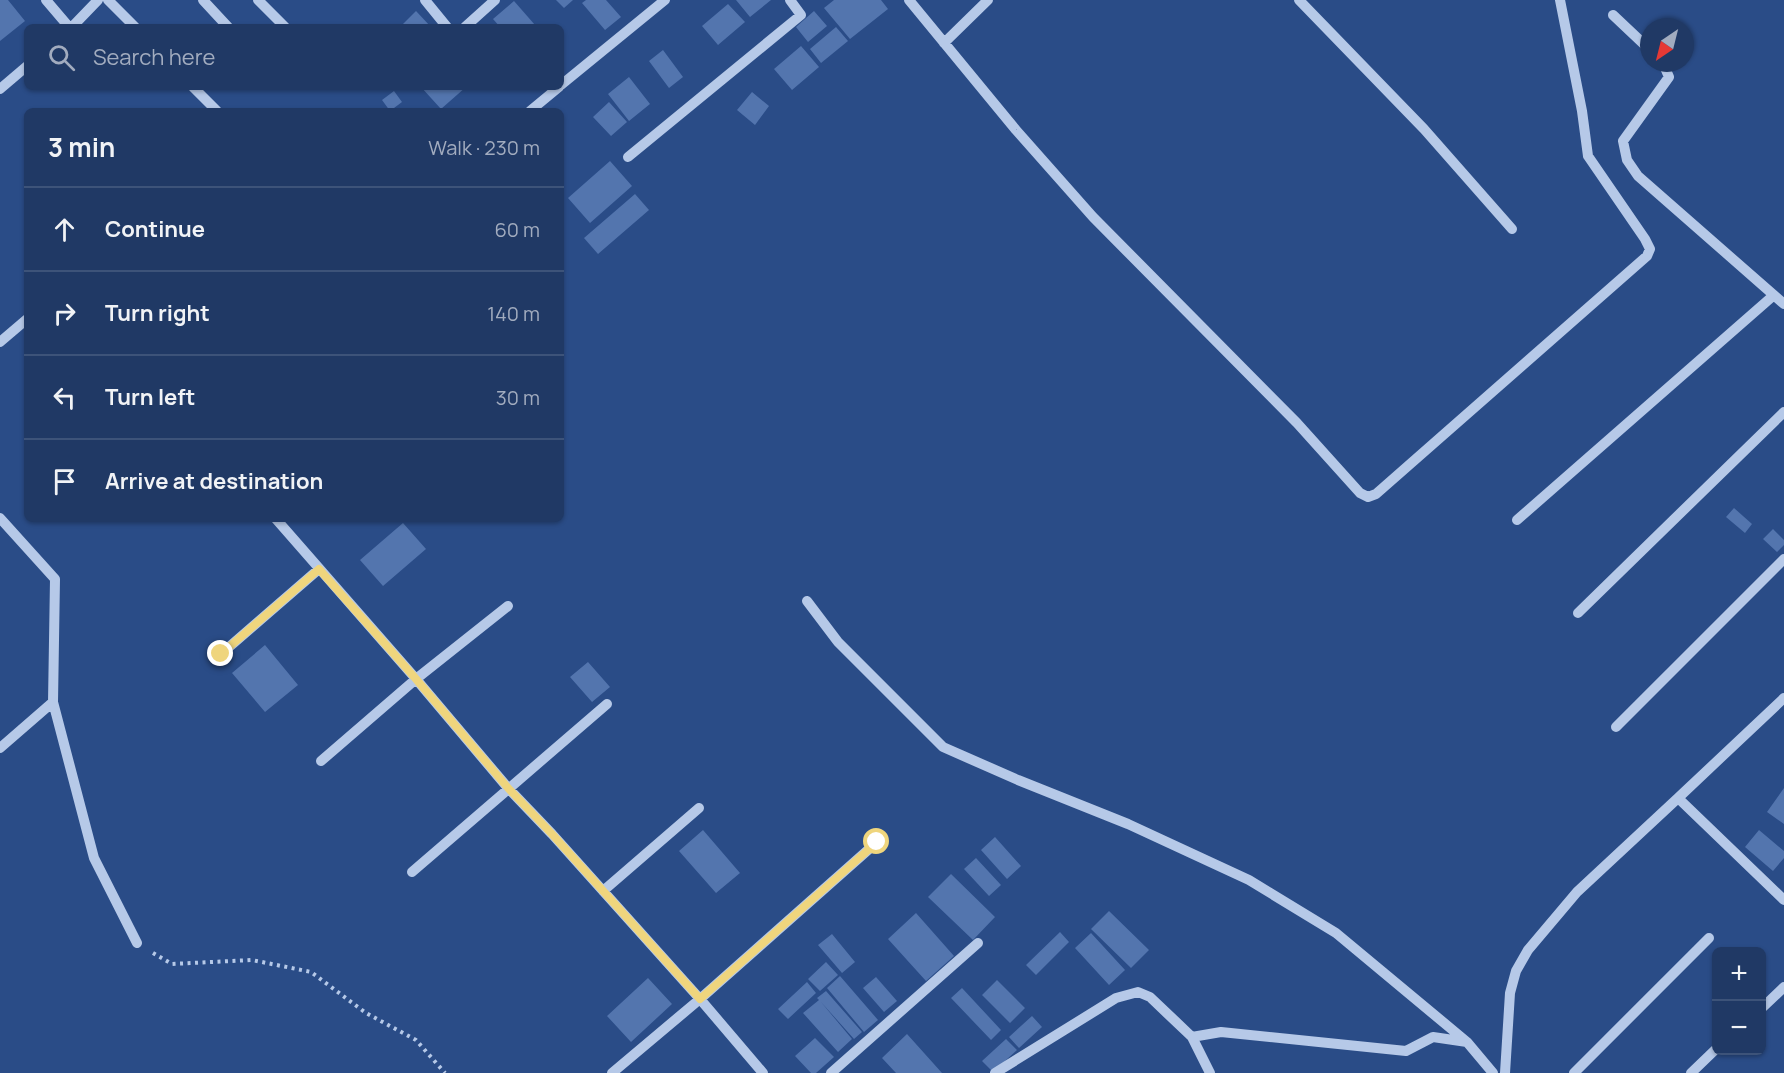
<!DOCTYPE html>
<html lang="en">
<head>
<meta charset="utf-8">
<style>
	:root { --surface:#203965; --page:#28406b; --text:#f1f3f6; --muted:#a2acbf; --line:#3d5379 }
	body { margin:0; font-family:Manrope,sans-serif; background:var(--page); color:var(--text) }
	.controls { position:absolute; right:18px; bottom:18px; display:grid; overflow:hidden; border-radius:9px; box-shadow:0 2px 4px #0004 }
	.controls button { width:54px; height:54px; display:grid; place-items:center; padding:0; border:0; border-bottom:2px solid var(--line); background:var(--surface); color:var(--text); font:30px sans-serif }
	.compass { position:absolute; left:1640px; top:18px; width:54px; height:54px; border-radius:50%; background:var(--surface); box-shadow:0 2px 4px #0004; rotate:215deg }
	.stop { position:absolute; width:18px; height:18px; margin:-14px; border:4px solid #efd57d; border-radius:50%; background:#fff }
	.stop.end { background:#efd57d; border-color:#fff; box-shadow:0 2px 6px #0008 }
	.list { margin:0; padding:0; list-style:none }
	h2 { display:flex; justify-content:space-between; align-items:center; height:78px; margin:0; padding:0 24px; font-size:26px }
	h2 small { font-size:20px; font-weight:400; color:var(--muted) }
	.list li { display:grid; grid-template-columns:39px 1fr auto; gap:18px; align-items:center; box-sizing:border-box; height:84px; padding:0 24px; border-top:2px solid var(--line) }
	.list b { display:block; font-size:22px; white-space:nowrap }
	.list em { font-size:20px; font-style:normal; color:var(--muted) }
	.icon { flex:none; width:33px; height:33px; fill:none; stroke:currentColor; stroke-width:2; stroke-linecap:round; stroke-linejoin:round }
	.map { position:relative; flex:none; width:1784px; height:1073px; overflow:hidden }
	.search { position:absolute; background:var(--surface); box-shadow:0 2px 4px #0004; left:24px; top:24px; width:540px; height:66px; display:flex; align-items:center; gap:15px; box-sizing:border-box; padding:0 21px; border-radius:9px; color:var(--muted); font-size:22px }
	.panel { position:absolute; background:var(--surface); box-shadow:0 2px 4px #0004; left:24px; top:108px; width:540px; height:414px; border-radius:9px }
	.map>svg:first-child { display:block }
</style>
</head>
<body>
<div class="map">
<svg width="1784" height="1073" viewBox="0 0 1784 1073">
	<rect width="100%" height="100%" fill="#2a4c87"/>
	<path fill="#5375ae" d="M0 0H8L25 21 0 41Z
		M556 0H573L564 8Z
		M586 0H606L621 17 605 30 582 3Z
		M736 0H771L750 17Z
		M834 0H881L888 9 850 39 824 8Z
		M514 1 535 25 533 27H500L493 19Z
		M728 4 745 22 718 45 702 26Z
		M416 11 431 27H400Z
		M814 11 827 26 808 42 796 27Z
		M836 27 848 41 821 63 810 49Z
		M801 46 819 67 792 90 774 69Z
		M663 50 683 77 669 88 649 61Z
		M629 77 650 104 629 121 608 94Z
		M421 87H466L441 109Z
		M394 91 402 102 390 111 382 100Z
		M752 92 769 106 755 125 737 110Z
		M609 102 627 122 611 136 593 117Z
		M610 161 632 186 590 223 568 198Z
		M635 194 649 210 598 254 584 238Z
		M1734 508 1752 524 1745 533 1726 517Z
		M403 523 426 549 383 586 360 560Z
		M1773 529 1784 540V545L1777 552 1763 539Z
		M265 645 298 685 265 712 232 673Z
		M588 662 610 687 592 702 570 677Z
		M1784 788V824L1767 812Z
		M703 830 740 873 716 893 679 851Z
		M1759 830 1784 851V858L1773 871 1745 847Z
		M995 837 1021 866 1007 879 981 850Z
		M976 858 1001 885 989 896 964 869Z
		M951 874 995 917 973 940 928 897Z
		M1109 911 1149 950 1131 968 1091 929Z
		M916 913 954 956 926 981 888 939Z
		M1060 932 1069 942 1036 975 1026 965Z
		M1091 933 1125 970 1109 985 1075 948Z
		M832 934 855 962 842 973 818 945Z
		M826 962 838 975 820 991 808 979Z
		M840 976 878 1020 864 1032 827 988Z
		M876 977 897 1001 884 1012 863 988Z
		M648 978 672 1004 631 1042 607 1016Z
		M997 980 1025 1008 1010 1023 982 995Z
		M807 982 816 993 788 1019 778 1009Z
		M962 988 1001 1030 991 1040 951 998Z
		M826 991 862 1032 854 1039 821 1002 852 1039 838 1052 803 1013 819 1000 817 998Z
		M1032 1016 1042 1027 1019 1048 1009 1037Z
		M907 1034 942 1073H896L882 1058Z
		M815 1038 834 1057 816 1073H811L795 1056Z
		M1006 1039 1017 1050 993 1072 982 1061Z"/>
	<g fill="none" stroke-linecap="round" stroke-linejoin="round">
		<path stroke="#b6c9e8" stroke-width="4" stroke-dasharray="3 4.5" stroke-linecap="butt" d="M153 953 172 964 252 960 311 972 366 1013 416 1040 445 1073"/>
		<path stroke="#b6c9e8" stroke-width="10" d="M46 0 69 27
			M108 0 135 27
			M203 0 228 27
			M258 0 285 27
			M425 0 447 27
			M909 0 1016 130 1093 217 1297 423 1360 493 1368 497 1376 494 1647 256 1650 249 1645 239 1588 156 1582 111 1560 0
			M1299 0 1424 129 1512 229
			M1613 15 1649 49
			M72 27 98 0
			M465 27 495 0
			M944 43 988 0
			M1663 63 1669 77 1623 141 1627 160 1638 176 1784 304
			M561 85 665 0
			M193 87 217 111
			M0 89 27 66
			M530 111 559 87
			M628 157 801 15 790 0
			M0 342 27 319
			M0 518 55 579 53 702 94 858 137 943
			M276 519 416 679 508 788 552 834 700 999 763 1073
			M1517 520 1774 295
			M807 601 838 642 943 747 1018 780 1128 824 1249 880 1336 933 1467 1042 1493 1073
			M1578 613 1784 412
			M221 654 319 569
			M1784 698 1678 798 1784 900
			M1616 727 1784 559
			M0 748 53 702
			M321 761 416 679 508 606
			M412 872 607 704
			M603 891 699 808
			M1762 1008 1784 987
			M1192 1037 1221 1032 1406 1051 1433 1037 1467 1042
			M612 1073 700 999 877 842
			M831 1073 978 943
			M995 1073 1116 998 1138 992 1150 997 1192 1037 1210 1073
			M1505 1073 1510 993 1516 971 1528 950 1577 892 1678 798
			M1574 1073 1709 938
			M1691 1073 1716 1049"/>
	</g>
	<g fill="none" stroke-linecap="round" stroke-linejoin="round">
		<path stroke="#efd57d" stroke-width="8" d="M221 654 319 569 416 679 508 788 552 834 700 999 877 842"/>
	</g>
</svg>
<div class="controls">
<button>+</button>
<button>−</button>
</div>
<svg class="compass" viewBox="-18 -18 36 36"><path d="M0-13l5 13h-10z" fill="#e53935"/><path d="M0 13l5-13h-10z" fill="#a2acbf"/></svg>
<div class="stop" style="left:877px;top:842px"></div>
<div class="stop end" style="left:221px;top:654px"></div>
<div class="search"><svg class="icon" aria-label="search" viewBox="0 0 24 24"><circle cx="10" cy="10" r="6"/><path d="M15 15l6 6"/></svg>Search here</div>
<section class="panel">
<h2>3 min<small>Walk · 230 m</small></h2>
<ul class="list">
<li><svg class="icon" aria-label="ahead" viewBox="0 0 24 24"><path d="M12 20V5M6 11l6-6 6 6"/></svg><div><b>Continue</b></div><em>60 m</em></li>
<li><svg class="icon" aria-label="right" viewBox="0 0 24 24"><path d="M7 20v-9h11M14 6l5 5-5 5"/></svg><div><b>Turn right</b></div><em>140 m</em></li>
<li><svg class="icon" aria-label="left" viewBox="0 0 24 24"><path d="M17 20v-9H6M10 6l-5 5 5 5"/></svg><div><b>Turn left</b></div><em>30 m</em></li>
<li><svg class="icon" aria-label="arrive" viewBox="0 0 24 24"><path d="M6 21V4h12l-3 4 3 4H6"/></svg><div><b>Arrive at destination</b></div></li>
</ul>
</section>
</div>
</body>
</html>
